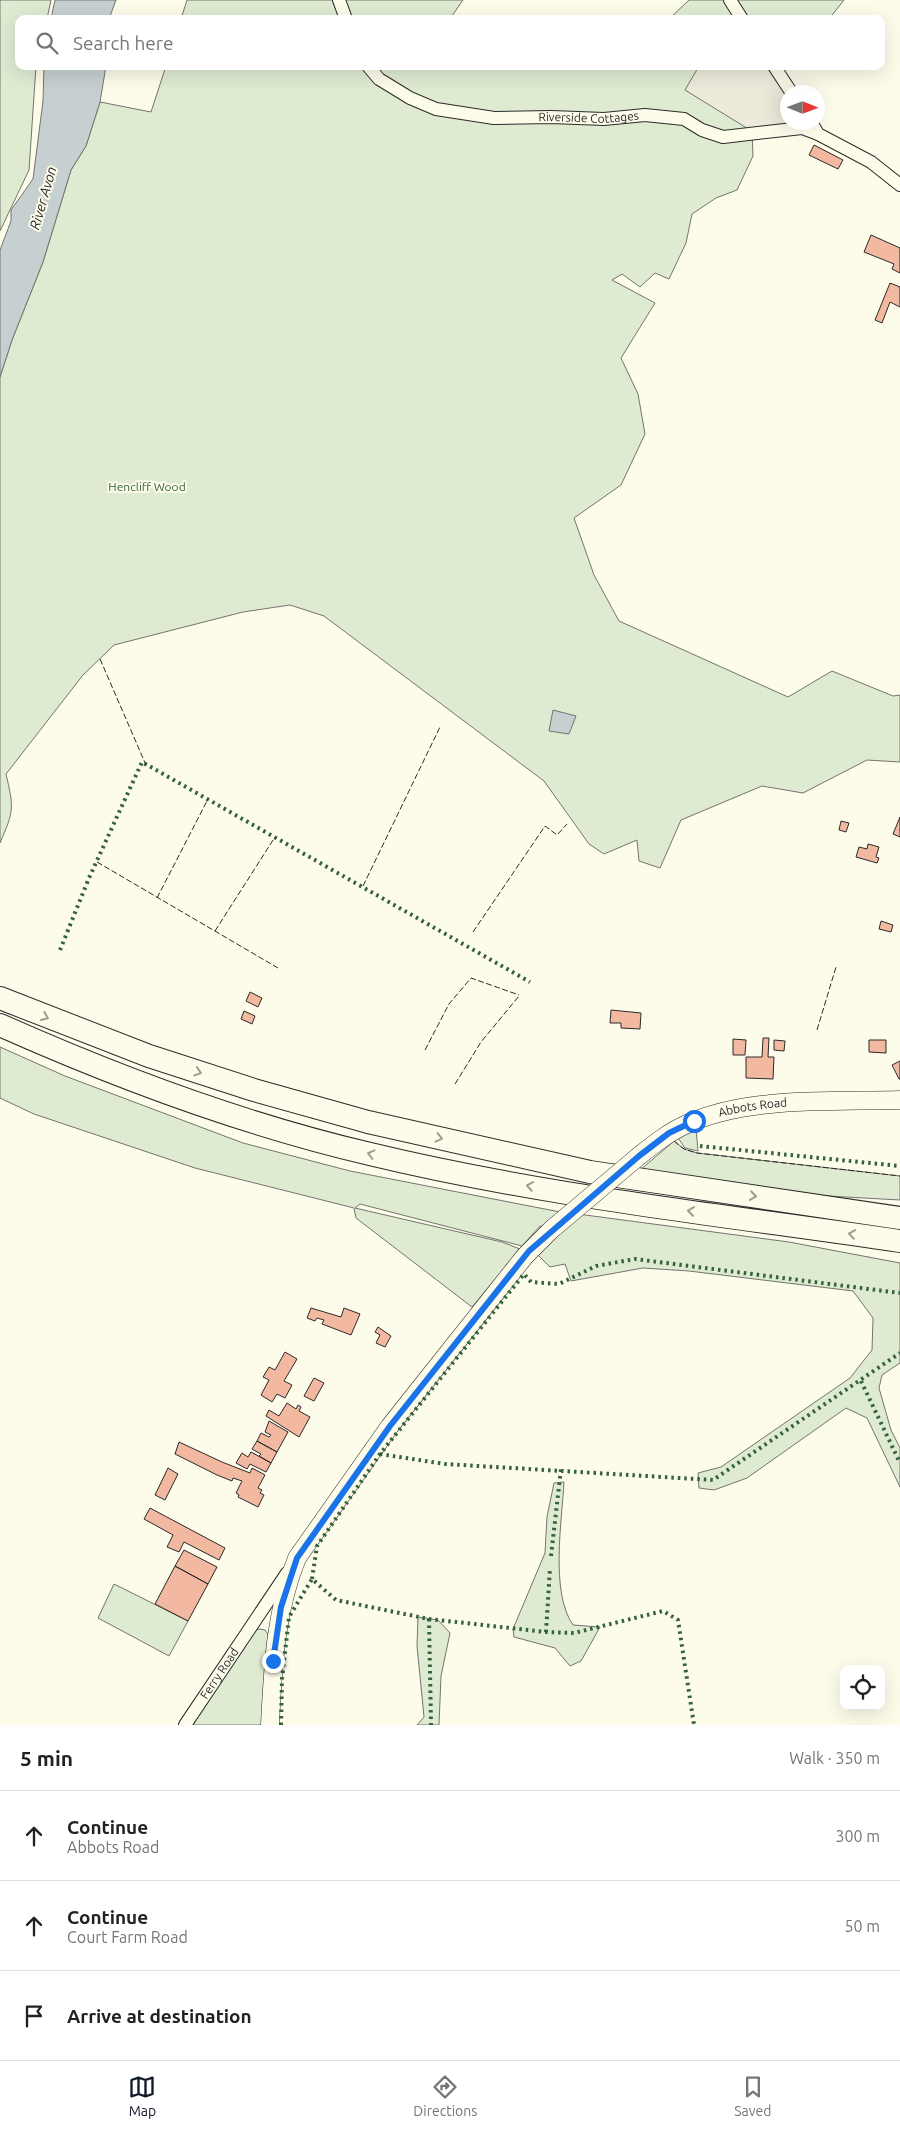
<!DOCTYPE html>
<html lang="en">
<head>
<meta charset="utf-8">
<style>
	:root { --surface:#fff; --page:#f2f2f2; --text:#202124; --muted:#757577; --line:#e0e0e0; --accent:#111827 }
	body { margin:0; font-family:Ubuntu,sans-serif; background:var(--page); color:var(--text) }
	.controls { position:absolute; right:15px; bottom:15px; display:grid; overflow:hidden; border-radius:10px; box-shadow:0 5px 20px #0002 }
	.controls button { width:45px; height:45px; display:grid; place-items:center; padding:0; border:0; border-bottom:1px solid var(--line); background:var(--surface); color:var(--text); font:25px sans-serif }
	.compass { position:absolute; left:780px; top:85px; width:45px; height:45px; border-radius:50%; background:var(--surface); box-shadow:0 5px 20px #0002; rotate:91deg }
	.stop { position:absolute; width:15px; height:15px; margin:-11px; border:4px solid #1a73e8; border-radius:50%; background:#fff }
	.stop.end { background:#1a73e8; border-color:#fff; box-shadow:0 1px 5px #0008 }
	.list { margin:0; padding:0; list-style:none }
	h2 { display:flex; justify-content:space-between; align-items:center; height:65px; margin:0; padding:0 20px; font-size:21px }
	h2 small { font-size:16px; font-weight:400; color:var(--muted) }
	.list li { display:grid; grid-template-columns:32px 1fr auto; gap:15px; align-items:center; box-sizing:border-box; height:90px; padding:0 20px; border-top:1px solid var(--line) }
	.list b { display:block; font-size:19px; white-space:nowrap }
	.list p { margin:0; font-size:16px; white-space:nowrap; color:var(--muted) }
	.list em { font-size:16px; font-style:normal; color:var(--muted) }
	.icon { flex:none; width:28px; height:28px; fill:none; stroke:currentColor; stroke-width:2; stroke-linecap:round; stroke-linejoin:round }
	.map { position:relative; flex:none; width:900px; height:1725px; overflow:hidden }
	.search { position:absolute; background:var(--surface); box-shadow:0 5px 20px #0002; left:15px; right:15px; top:15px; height:55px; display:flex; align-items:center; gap:12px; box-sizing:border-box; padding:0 18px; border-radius:10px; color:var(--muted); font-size:19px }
	.sheet { height:335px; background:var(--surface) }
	nav { display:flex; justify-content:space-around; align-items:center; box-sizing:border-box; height:70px; border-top:1px solid var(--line); background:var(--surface); font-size:14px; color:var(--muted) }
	nav a { display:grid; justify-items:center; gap:2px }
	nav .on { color:var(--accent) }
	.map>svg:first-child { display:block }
</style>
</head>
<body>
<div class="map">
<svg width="900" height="1725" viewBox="0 0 900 1725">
	<rect width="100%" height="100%" fill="#fdfbea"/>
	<path fill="#deebd1" stroke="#74746e" d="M0 0H51L47 19H19V66H36L29 170 0 231Z
		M187 0H463L450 19H181Z
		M689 0H844L829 19H669Z
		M166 66H701L752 131 753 156 737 190 716 198 692 214 686 243 669 279 655 273 640 287 622 274 612 280 655 303 621 358 638 394 645 434 621 485 574 518 594 575 619 621 788 697 832 671 893 696 900 695V762L867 760 803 793 762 786 681 820 660 868 639 861 637 840 604 854 589 844 544 781 324 616 290 605 243 612 114 645 83 675 6 774C14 808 14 811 0 843V377L12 340 43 262 71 170 86 146 100 102 151 112Z
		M0 1047 65 1076 243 1143 350 1171 555 1211 789 1242 900 1263V1363L882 1375 879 1388 891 1430 900 1448V1487L867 1418 846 1408 747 1478 714 1490 699 1488 698 1473 721 1467 850 1378 872 1350 873 1318 853 1291 689 1271 643 1268 571 1281 565 1264 550 1267 537 1254 559 1231 540 1226 522 1246 360 1204 355 1208 502 1242 520 1249 472 1307 356 1218 354 1208 195 1168 34 1114 0 1098Z
		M696 1129 698 1151 685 1148 678 1138Z
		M674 1141 684 1149 697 1153 900 1176V1200L791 1194 639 1171Z
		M564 1482C562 1521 550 1592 573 1625L600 1627 581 1661 570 1666 555 1648 514 1637 513 1629 545 1553 547 1517 554 1483Z
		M114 1584 188 1621 169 1656 98 1618Z
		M418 1617 438 1620 450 1633 441 1676 439 1725H417L424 1717 417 1646Z
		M259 1629 265 1630 269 1636 262 1725H193L253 1631Z"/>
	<path fill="#eceadb" stroke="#74746e" d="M699 66H766L787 96 788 122 801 123 750 130 685 90Z"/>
	<path fill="#c7d0d0" stroke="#74746e" d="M55 0H116L109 19H51Z
		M44 66H106L100 102 86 146 71 170 43 262 12 340 0 377V250L11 221V210L33 179 43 101Z
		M553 710 576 716 569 734 549 731Z"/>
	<path fill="#f2b8a0" stroke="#2b2b2b" d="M814 145 843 160 838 169 809 155Z
		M871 235 900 248V273L892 269 894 264 864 252Z
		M890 283 900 287V307L890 302 882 323 875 320Z
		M900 817V837L893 834Z
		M841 821 849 823 846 832 839 830Z
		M868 844 879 847 876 857 879 858 877 863 856 857 859 847 867 849Z
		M881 921 893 925 891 932 879 929Z
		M250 992 262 998 258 1007 246 1001Z
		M611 1010 641 1013 640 1029 621 1028V1023H610Z
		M244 1011 255 1016 252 1024 241 1019Z
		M763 1038H769L768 1057H774L773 1079 746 1078V1057H762Z
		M733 1039 746 1040 745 1055H733Z
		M774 1040 785 1041 784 1051 774 1050Z
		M869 1040H886V1053L869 1052Z
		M900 1061V1079H899L892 1065Z
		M311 1308 341 1317 344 1308 360 1314 351 1335 322 1324 324 1320 317 1318 315 1321 307 1318Z
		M378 1327 391 1336 385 1347 376 1343 380 1335 375 1332Z
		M285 1352 297 1359 284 1381 292 1385 285 1398 277 1394 272 1402 261 1395 269 1380 263 1377 269 1367 275 1370Z
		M314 1378 324 1383 314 1401 304 1396Z
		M287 1403 296 1409 298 1405 301 1407 299 1411 310 1417 299 1437 266 1416 269 1410 279 1416Z
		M269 1421 288 1432 277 1452 257 1441 261 1433 269 1437 271 1435 265 1432Z
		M257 1441 277 1452 271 1463 259 1456 261 1454 252 1449Z
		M179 1442 222 1462 250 1473 252 1468 265 1475 258 1488 262 1490 260 1493 264 1495 258 1507 238 1497 239 1495 236 1493 242 1481 233 1478 232 1481 217 1475 175 1454Z
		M251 1452 271 1463 266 1472 250 1464 247 1469 236 1463 242 1453 248 1457Z
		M168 1468 178 1474 165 1500 155 1495Z
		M150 1508 225 1548 219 1560 184 1542 179 1552 167 1547 173 1535 144 1519Z
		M184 1550 217 1567 208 1584 175 1566Z
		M175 1566 208 1584 188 1621 155 1604Z"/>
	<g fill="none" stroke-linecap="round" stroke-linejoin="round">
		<defs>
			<g id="street">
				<path d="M339 0 346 19"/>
				<path d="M730 0 742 19"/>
				<path id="s1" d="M368 66 379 79 410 98 436 109 494 118 551 117 604 119 645 115 684 119 702 130 723 137 802 128 818 134"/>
				<path d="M774 66 791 92"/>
				<path d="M814 127 818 134 871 162 900 185"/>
				<path id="s2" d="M185 1725 287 1573"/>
			</g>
			<g id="secondary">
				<path id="s3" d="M639 1156C654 1144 669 1132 687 1124 749 1096 833 1102 900 1100"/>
				<path d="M270 1725C273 1667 275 1612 297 1558L390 1426 525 1256 552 1229"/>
			</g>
			<path id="highway" d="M0 998 149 1056 254 1090 368 1122 590 1172 900 1218
				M0 1025C119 1078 242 1124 370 1154 544 1196 723 1215 900 1241"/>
		</defs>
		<use href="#street" stroke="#2b2b2b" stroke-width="14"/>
		<use href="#secondary" stroke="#2b2b2b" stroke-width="19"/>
		<use href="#highway" stroke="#2b2b2b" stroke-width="24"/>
		<use href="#street" stroke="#fdfbea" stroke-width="12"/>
		<use href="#secondary" stroke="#fdfbea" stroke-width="18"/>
		<use href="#highway" stroke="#fdfbea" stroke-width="22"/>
		<defs>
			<path id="secondary-bridge" d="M552 1229 639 1156"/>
		</defs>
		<use href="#secondary-bridge" stroke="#2b2b2b" stroke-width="19" stroke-linecap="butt"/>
		<use href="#secondary-bridge" stroke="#fdfbea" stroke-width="18"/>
		<path stroke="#34623c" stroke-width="4" stroke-dasharray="2.5 4" stroke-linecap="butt" d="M60 950 89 878 142 762 530 982
			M700 1146 900 1166
			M861 1381 900 1463
			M380 1454 445 1464 713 1480 900 1353
			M551 1556 561 1469
			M312 1579 317 1546 380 1454 524 1274 531 1282 559 1284 596 1266 635 1259 900 1293
			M429 1619 431 1725
			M546 1632 550 1568
			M281 1725 282 1679 289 1617 312 1579 336 1600 429 1619 546 1632 574 1633 663 1611 678 1620 694 1725"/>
		<path stroke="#2b2b2b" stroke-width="1" stroke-dasharray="6 2.5" stroke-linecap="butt" d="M100 659 146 765
			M97 862 278 968
			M363 886 440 727
			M157 898 208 799
			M215 931 275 837
			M473 932 545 826 557 835 567 824
			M817 1030 836 967
			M425 1050 449 1004 471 978 519 995
			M455 1084 481 1042 519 996
			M674 1141 684 1149 697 1153 900 1176"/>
	</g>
	<defs><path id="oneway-chevron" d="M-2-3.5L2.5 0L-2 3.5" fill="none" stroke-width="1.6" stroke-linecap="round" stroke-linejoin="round" transform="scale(1.25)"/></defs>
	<g stroke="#9e9d94">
		<use href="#oneway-chevron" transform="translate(45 1017) rotate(23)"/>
		<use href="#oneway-chevron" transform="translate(198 1072) rotate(18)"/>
		<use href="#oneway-chevron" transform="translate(439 1138) rotate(13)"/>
		<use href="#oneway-chevron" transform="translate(371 1154) rotate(-166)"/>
		<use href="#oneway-chevron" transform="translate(530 1186) rotate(-170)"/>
		<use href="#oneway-chevron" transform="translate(753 1196) rotate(8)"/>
		<use href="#oneway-chevron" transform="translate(691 1211) rotate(-172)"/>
		<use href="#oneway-chevron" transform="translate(852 1234) rotate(-172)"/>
	</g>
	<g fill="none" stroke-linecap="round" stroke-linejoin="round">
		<path stroke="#1a73e8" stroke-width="6" d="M273 1661 281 1607 297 1558 390 1426 529 1251 639 1156 669 1133 694 1121"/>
	</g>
	<g text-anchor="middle" stroke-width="4" stroke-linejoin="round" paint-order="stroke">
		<g font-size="12" fill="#2b2b2b" stroke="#fdfbea">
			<text dy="4" stroke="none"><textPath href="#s1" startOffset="235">Riverside Cottages</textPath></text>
			<text dy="4" stroke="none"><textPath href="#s3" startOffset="126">Abbots Road</textPath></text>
			<text dy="4" stroke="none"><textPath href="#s2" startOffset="62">Ferry Road</textPath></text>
		</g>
		<g font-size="12" fill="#34623c" stroke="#fdfbea">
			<text x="147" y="491">Hencliff Wood</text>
		</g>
		<g font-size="14" font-style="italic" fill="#2b2b2b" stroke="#fdfbea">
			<text transform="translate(43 198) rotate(-74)" y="5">River Avon</text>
		</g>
	</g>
</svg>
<div class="controls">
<button><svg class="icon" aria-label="locate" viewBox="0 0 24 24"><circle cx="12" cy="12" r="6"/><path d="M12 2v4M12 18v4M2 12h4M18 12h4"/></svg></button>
</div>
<svg class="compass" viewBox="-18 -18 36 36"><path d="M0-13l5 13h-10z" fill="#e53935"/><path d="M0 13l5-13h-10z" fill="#757577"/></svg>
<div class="stop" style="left:694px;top:1121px"></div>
<div class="stop end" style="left:273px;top:1661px"></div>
<div class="search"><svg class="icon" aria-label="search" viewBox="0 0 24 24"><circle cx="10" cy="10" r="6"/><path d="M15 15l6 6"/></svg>Search here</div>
</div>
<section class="sheet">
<h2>5 min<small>Walk · 350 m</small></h2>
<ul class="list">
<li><svg class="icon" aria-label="ahead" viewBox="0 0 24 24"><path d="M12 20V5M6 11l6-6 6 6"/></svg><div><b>Continue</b><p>Abbots Road</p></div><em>300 m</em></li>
<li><svg class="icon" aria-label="ahead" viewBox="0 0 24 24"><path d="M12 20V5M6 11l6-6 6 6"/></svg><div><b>Continue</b><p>Court Farm Road</p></div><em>50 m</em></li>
<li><svg class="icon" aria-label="arrive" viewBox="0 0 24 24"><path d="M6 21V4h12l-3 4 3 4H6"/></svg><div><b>Arrive at destination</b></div></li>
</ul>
</section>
<nav>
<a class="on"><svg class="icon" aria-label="map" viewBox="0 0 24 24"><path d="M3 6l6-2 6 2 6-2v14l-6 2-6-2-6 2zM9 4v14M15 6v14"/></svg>Map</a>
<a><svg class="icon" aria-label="directions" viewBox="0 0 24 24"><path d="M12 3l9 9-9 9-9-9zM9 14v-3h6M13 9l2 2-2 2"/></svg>Directions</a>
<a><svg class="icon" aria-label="saved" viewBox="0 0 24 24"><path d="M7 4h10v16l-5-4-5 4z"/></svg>Saved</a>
</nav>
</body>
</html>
